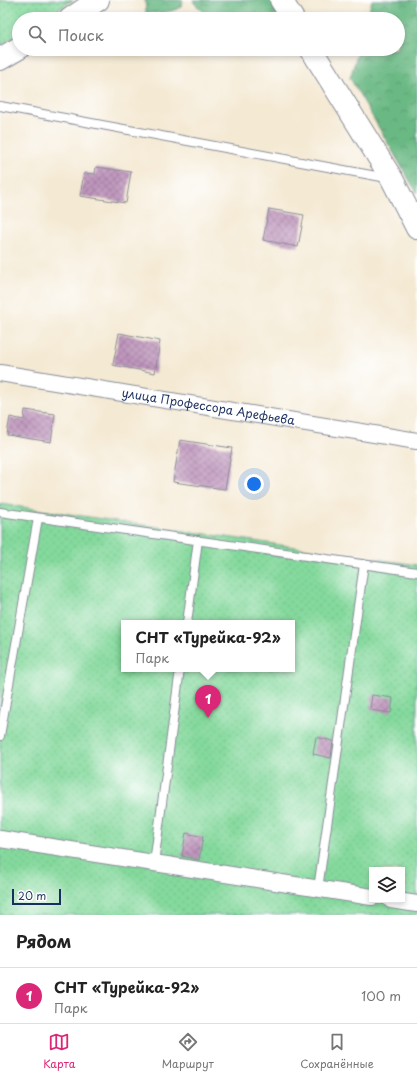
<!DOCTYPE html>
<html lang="ru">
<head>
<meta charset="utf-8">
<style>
	:root { --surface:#fff; --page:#f6f6f6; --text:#222; --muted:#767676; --line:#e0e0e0; --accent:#db2777 }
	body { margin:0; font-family:"Playpen Sans",sans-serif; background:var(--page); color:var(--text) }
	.controls { position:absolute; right:12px; bottom:12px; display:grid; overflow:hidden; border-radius:0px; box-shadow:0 2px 6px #0003 }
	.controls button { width:36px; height:36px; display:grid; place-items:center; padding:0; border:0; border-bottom:1px solid var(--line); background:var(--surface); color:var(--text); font:20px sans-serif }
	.scale { position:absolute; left:12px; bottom:10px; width:49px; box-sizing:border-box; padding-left:4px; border:2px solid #1b2f5e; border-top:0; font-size:11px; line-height:14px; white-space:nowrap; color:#1b2f5e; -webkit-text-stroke:3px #fff; paint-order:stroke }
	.you { position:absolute; left:254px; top:484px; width:14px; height:14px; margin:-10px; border:3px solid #fff; border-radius:50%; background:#1a73e8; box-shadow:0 0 0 6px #1a73e833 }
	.badge { display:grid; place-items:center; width:26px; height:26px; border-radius:50%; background:var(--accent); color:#fff; font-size:13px; font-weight:700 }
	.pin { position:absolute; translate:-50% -33px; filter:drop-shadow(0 1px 2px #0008) }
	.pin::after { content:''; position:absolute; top:21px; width:14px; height:12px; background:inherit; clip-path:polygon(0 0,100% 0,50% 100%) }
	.popup { position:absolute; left:121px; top:620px; width:174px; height:52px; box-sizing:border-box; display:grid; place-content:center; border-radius:0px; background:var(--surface); filter:drop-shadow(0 1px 3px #0005); font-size:13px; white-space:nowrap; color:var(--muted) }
	.popup b { font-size:15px; color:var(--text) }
	.popup::after { content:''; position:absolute; left:50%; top:100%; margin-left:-8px; border:8px solid transparent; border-top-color:var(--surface) }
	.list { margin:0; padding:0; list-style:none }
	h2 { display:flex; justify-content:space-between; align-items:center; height:52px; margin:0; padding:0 16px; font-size:17px }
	h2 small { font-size:13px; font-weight:400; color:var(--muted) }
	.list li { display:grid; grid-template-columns:26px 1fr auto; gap:12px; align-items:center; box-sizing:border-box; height:56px; padding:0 16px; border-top:1px solid var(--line) }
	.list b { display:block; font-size:15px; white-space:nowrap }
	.list p { margin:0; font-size:13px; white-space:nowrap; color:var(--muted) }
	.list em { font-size:13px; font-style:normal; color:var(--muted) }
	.icon { flex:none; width:22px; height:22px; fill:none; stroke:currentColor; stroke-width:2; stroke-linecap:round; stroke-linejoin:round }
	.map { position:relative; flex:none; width:417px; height:915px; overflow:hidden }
	.search { position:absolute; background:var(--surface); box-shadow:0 2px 6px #0003; left:12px; right:12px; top:12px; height:44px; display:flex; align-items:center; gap:10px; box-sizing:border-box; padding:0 14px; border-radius:22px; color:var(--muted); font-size:15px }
	.sheet { height:108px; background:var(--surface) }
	nav { display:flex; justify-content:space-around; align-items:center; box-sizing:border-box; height:56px; border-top:1px solid var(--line); background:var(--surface); font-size:11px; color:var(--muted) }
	nav a { display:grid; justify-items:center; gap:2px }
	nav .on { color:var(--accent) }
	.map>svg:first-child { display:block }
</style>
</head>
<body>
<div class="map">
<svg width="417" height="915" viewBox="0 0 417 915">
	<defs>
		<pattern id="grass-dots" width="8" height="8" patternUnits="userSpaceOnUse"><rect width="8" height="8" fill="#84d99c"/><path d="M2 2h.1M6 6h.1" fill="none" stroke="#71bb89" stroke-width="1.8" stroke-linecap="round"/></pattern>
		<pattern id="forest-crowns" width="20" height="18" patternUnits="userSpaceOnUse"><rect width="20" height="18" fill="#6bb984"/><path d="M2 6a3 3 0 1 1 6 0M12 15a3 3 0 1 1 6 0" fill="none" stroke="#57976f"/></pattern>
		<pattern id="building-cross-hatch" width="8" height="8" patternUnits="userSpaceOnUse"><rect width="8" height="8" fill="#bf95bc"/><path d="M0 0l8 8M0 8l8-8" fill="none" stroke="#9a7a9c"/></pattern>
	</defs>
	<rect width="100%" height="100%" fill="#fff"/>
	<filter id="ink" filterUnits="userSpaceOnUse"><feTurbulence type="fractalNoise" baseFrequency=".025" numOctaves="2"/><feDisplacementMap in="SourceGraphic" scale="8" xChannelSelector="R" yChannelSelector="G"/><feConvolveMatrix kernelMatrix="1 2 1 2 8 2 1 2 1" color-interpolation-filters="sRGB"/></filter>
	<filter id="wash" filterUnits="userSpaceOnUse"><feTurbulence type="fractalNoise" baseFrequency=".012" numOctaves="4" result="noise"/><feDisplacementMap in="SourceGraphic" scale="16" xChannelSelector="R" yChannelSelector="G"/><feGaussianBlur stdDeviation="0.9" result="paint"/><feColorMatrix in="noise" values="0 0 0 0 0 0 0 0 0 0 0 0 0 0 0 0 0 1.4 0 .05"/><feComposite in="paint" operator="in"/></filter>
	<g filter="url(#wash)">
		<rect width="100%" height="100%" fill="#f4e9d3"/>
		<path fill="url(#grass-dots)" stroke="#50847d" fill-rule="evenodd" d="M0 0H73L43 19H19V34L0 46Z
			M0 504 417 565V915H0ZM124 623H292V669H124ZM372 870H402V900H372Z"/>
		<path fill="url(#forest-crowns)" stroke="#437471" d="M145 0H183L181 7C170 13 159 13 146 13Z
			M193 0H275L280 19H212L194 3Z
			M372 0H417V193L350 78 359 49H398V19H367Z"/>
		<g id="blocks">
			<path fill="url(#building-cross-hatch)" d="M96 167 131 172 126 203 80 196 84 173 95 174Z
				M269 209 304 215 298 247 263 240Z
				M119 333 160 341 155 373 113 365Z
				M25 410 55 414 51 442 7 435 10 417 24 420Z
				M180 440 232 448 225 489 173 482Z
				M372 695 393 698 391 713 370 710Z
				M316 737 333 741 331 758 313 754Z
				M186 833 203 837 199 860 182 856Z"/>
		</g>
	</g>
	<g filter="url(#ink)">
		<use href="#blocks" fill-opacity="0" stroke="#888c98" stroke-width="1"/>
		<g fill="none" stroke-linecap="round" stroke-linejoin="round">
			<defs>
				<path id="lane" d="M0 106 387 178
					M0 512 417 572
					M187 623 198 540
					M0 736 38 518
					M154 863 180 669
					M318 889 364 564"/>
				<g id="street">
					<path id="s1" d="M0 373 417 441"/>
					<path d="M0 839 372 897"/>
					<path d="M391 900 417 904"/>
				</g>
				<path id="secondary" d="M281 0 293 19
					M70 19 98 0
					M311 49 392 179 417 228
					M0 59 19 48"/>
			</defs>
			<use href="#lane" stroke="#888c98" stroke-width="10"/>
			<use href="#street" stroke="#888c98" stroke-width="18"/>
			<use href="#secondary" stroke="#888c98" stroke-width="24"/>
			<use href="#lane" stroke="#fff" stroke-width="8"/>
			<use href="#street" stroke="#fff" stroke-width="16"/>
			<use href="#secondary" stroke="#fff" stroke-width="22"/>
		</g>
	</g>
	<g text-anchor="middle" stroke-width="4" stroke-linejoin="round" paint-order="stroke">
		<g font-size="12" fill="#1b2f5e" stroke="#fff">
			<text dy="4" stroke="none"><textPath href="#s1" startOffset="211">улица Профессора Арефьева</textPath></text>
		</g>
	</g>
</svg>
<div class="controls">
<button><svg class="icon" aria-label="layers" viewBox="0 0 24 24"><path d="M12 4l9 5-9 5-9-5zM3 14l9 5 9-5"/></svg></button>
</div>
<div class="scale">20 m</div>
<div class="you"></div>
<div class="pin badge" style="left:208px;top:718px">1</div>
<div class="popup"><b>СНТ «Турейка-92»</b>Парк</div>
<div class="search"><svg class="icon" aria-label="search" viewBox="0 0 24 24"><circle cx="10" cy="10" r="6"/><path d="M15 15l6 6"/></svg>Поиск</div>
</div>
<section class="sheet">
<h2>Рядом<small></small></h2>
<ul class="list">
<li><span class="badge">1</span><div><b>СНТ «Турейка-92»</b><p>Парк</p></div><em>100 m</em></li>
</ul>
</section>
<nav>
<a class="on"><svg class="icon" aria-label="map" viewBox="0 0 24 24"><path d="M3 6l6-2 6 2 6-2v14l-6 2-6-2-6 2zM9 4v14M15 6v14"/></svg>Карта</a>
<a><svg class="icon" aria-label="directions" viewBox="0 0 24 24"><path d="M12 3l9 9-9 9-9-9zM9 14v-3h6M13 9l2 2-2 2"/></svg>Маршрут</a>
<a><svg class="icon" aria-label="saved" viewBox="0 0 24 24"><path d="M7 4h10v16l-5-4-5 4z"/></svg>Сохранённые</a>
</nav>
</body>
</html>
